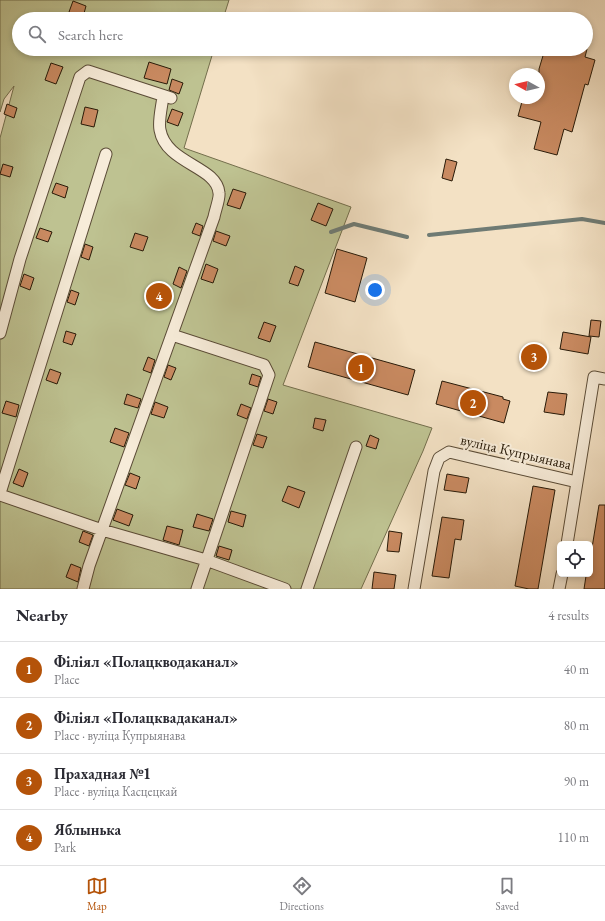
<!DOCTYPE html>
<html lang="en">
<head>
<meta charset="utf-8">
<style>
	:root { --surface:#fff; --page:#f7f7f7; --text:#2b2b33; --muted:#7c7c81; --line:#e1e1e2; --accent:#b45309 }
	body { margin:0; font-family:"EB Garamond",serif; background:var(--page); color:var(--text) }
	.controls { position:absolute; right:12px; bottom:12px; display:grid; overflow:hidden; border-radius:6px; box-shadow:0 2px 6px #0003 }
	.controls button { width:36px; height:36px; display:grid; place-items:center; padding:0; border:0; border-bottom:1px solid var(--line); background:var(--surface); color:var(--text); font:20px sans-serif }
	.compass { position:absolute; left:509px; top:68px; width:36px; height:36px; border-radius:50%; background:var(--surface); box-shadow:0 2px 6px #0003; rotate:278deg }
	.you { position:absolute; left:375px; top:290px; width:14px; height:14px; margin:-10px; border:3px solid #fff; border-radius:50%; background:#1a73e8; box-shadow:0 0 0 6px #1a73e833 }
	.badge { display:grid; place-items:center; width:26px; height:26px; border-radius:50%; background:var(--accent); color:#fff; font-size:13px; font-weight:700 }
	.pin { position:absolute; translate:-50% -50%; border:2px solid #fff; box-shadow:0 1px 4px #0006 }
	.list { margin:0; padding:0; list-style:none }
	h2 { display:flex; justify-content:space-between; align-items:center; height:52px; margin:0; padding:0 16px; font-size:17px }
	h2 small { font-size:13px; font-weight:400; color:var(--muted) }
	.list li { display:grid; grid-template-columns:26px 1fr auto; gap:12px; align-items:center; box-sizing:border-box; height:56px; padding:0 16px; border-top:1px solid var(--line) }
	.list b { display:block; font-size:15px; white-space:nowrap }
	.list p { margin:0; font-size:13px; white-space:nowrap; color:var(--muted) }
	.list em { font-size:13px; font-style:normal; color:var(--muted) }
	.icon { flex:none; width:22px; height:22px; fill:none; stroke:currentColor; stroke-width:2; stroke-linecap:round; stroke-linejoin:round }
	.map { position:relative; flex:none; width:605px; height:589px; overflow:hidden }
	.search { position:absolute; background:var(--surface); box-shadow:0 2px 6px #0003; left:12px; right:12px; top:12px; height:44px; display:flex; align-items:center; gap:10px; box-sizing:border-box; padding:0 14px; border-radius:22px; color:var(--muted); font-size:15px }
	.sheet { height:276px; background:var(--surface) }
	nav { display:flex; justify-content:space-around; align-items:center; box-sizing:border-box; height:56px; border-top:1px solid var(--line); background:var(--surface); font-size:11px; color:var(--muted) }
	nav a { display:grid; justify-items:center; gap:2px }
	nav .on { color:var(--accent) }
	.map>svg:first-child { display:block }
</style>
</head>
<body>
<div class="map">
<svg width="605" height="589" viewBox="0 0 605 589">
	<rect width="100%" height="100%" fill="#f3e1c4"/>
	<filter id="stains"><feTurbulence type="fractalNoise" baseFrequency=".005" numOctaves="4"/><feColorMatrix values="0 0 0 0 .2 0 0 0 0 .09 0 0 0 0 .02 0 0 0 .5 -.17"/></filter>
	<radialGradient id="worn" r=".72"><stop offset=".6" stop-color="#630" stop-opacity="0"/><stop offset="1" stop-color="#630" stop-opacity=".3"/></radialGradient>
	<path fill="#bec291" stroke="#736e4c" d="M0 0H229L223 19H19V49H214L184 148 351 207 283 385 432 428 423 451 361 589H0V138L14 86 4 99 0 112Z"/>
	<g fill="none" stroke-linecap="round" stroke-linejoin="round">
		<path stroke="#6f7b74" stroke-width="4" d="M331 232 354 224 407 237
			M429 235 582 219 605 223"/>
	</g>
	<path fill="#c98a61" stroke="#281a08" d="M73 1 86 6 83 17 69 12Z
		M545 49H587L585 57 595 60 588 85 585 84 572 132 564 129 557 155 534 149 541 122 518 116 523 98H539V69Z
		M149 62 171 69 167 84 144 78Z
		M51 63 63 67 56 84 45 80Z
		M172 79 183 83 179 94 169 90Z
		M7 104 17 108 14 118 4 114Z
		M85 107 98 110 94 127 81 124Z
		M172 109 183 113 178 126 167 122Z
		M446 159 457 162 452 181 442 178Z
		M3 164 13 167 10 177 0 174Z
		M56 183 68 187 65 198 52 193Z
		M233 189 246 193 240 209 227 205Z
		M318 203 333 209 326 226 311 220Z
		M196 223 203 226 200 236 192 233Z
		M40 228 52 232 48 242 36 238Z
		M216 231 230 236 226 246 213 241Z
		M135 233 148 237 143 251 130 247Z
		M85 244 93 247 89 260 81 257Z
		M337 249 367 258 355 302 325 293Z
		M206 264 218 269 213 283 201 279Z
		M295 266 304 270 298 286 289 283Z
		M179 267 187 271 181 288 173 284Z
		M24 274 34 278 30 290 20 286Z
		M71 290 79 293 75 305 67 302Z
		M591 320 601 321 599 337 589 336Z
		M264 322 276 326 270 342 258 338Z
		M66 331 76 334 72 345 63 342Z
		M563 332 591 337 588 354 560 349Z
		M315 342 415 370 408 395 308 367Z
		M148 357 155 360 151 373 143 370Z
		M168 365 176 368 171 380 164 377Z
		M50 369 61 373 57 384 46 380Z
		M252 374 261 377 258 387 249 384Z
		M442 381 503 397V399L510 401 504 423 436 404Z
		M548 392 567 394 564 415 544 412Z
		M127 394 141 399 138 408 124 404Z
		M268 399 277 402 273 414 264 411Z
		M6 401 19 405 16 417 2 413Z
		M155 402 168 407 164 418 151 414Z
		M241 404 251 408 247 419 237 415Z
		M315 418 326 420 323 431 313 428Z
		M115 428 129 433 124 447 110 442Z
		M257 434 267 437 263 448 253 445Z
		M370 435 379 439 376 449 366 446Z
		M19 469 28 473 23 487 13 483Z
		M130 473 140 477 136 489 125 485Z
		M447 474 469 478 466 493 444 490Z
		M288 486 305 492 299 508 282 501Z
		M533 486 555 490 538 589H529L515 586Z
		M599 505H605V589H584L586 576 588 574H590V560Z
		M117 509 133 515 129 526 113 520Z
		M231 511 246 515 243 527 228 522Z
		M197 514 213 519 209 531 193 527Z
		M442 517 464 520 461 540 455 539 449 578 432 576Z
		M167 526 183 530 179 545 163 540Z
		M83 531 93 535 89 546 79 542Z
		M389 531 402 533 399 552 387 551Z
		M219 546 232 550 229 560 216 556Z
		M71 564 81 568 78 582 66 577Z
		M374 572 396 575 394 589H372Z"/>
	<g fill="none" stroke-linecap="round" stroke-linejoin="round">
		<defs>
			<path id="minor" d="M0 333 20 259 80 77 88 71 171 98
				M172 335 264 365 269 375 197 589
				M0 493 106 154
				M0 495 102 530 206 560 285 589
				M567 544 594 377 605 379
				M83 589 89 566 214 217C215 211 220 198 219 193 217 166 166 164 160 130 158 121 162 106 163 96
				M307 589 356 447
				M414 589 434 471 439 458 449 452 577 482
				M559 589 562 574"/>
		</defs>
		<use href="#minor" stroke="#5b4c37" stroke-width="13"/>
		<use href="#minor" stroke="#f7ecd9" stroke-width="11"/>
	</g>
	<g text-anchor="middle" stroke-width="4" stroke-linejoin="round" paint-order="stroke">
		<g font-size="15" fill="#281a08" stroke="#f7ecd9">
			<text transform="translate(516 452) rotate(13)" y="5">вуліца Купрыянава</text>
		</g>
	</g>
	<rect width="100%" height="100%" filter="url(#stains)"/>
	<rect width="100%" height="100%" fill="url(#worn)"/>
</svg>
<div class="controls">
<button><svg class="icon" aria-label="locate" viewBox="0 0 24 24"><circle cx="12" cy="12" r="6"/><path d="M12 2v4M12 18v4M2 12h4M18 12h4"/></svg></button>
</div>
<svg class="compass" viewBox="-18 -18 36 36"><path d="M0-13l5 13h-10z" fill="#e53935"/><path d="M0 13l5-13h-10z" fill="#7c7c81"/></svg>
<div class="you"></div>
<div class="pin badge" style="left:361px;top:368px">1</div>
<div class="pin badge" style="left:473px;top:403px">2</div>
<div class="pin badge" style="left:534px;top:357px">3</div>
<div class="pin badge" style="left:159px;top:296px">4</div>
<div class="search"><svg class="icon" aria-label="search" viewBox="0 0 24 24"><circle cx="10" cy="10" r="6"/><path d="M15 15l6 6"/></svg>Search here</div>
</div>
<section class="sheet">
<h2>Nearby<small>4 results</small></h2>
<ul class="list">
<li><span class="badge">1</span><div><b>Філіял «Полацкводаканал»</b><p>Place</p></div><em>40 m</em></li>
<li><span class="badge">2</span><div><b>Філіял «Полацквадаканал»</b><p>Place · вуліца Купрыянава</p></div><em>80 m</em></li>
<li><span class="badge">3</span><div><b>Прахадная №1</b><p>Place · вуліца Касцецкай</p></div><em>90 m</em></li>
<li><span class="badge">4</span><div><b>Яблынька</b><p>Park</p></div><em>110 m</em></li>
</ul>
</section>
<nav>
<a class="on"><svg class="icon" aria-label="map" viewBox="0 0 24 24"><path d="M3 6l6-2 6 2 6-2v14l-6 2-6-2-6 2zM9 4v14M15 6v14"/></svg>Map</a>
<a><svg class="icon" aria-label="directions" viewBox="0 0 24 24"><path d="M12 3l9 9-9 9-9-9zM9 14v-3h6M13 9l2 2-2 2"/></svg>Directions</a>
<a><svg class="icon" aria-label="saved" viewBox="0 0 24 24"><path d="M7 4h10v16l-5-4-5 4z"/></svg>Saved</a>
</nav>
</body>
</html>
